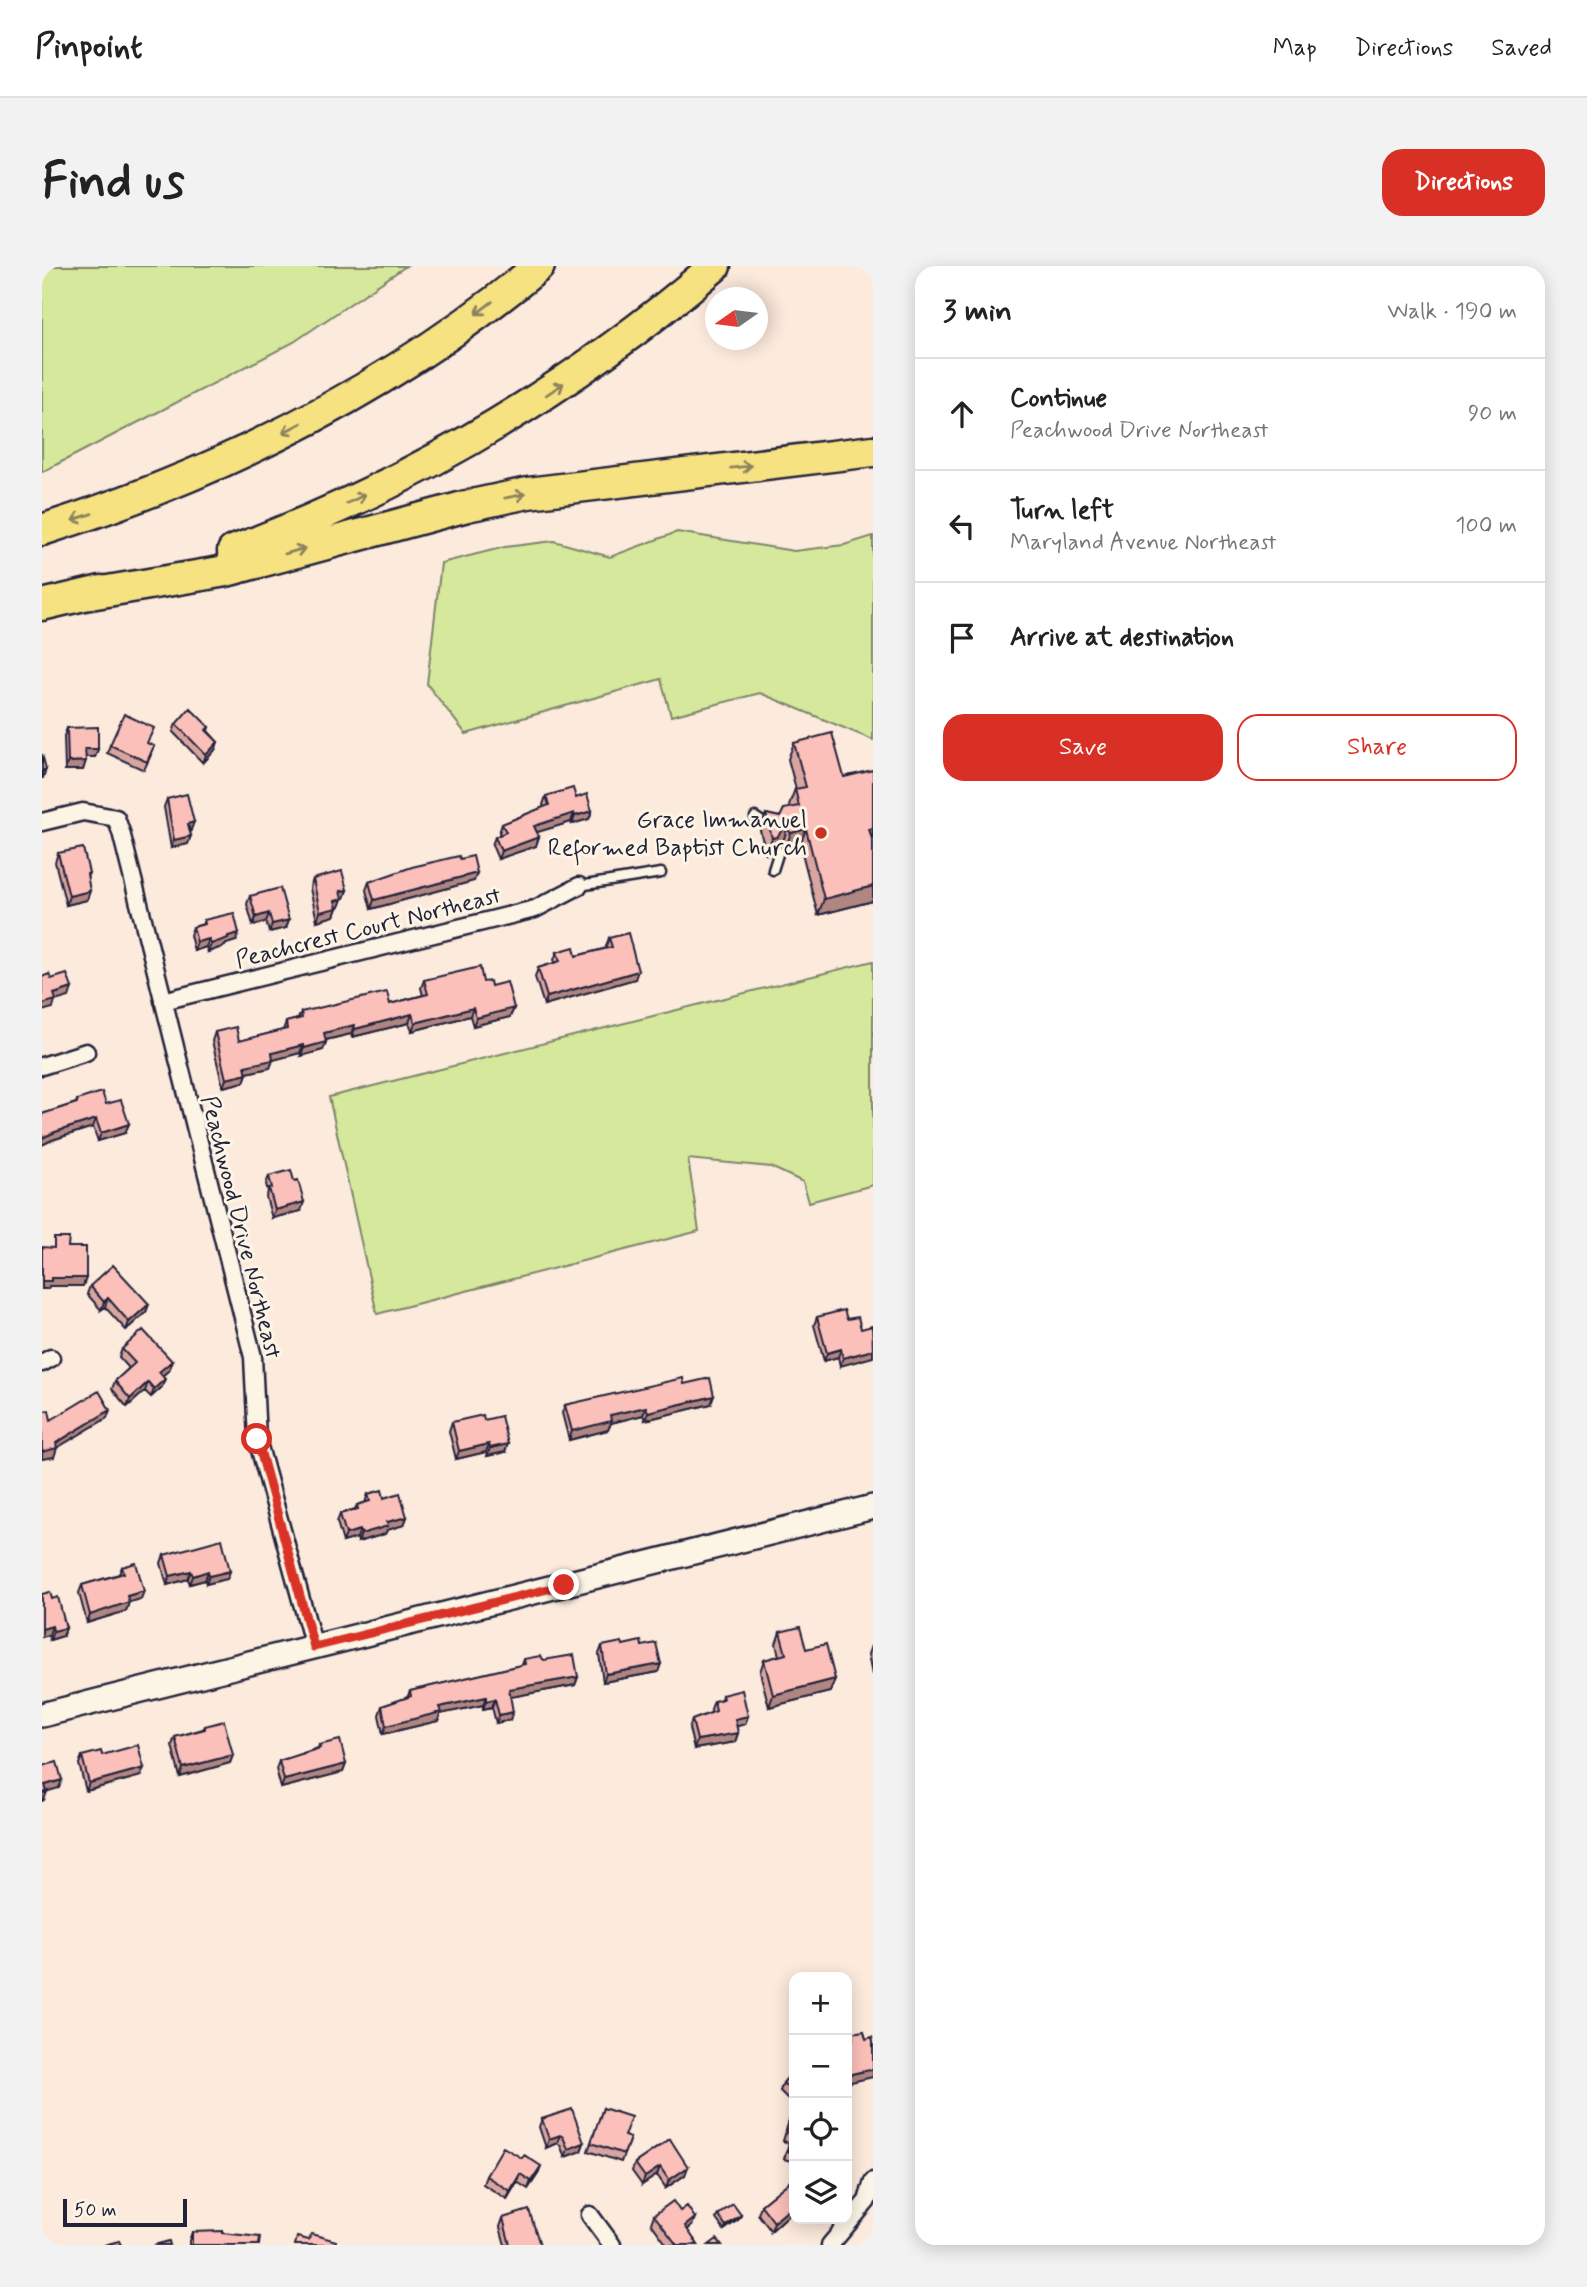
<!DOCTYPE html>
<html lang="en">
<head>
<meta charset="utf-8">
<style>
	:root { --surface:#fff; --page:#f2f2f2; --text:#222; --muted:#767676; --line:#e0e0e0; --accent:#d93025 }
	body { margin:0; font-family:Mynerve,sans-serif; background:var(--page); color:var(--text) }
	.controls { position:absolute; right:21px; bottom:21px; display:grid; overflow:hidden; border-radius:14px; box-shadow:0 4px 18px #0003 }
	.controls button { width:63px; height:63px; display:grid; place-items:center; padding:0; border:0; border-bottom:2px solid var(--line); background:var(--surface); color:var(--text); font:35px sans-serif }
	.compass { position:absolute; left:663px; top:21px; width:63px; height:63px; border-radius:50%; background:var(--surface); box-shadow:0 4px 18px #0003; rotate:256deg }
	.scale { position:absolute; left:21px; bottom:18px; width:124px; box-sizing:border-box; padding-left:7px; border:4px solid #22223b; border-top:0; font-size:19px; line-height:24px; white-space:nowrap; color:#22223b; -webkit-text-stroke:5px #fcf5e5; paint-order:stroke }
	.stop { position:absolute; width:21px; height:21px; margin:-16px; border:5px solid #d93025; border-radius:50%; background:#fff }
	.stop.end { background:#d93025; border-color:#fff; box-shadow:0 2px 7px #0008 }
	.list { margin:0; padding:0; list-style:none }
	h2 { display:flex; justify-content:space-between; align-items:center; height:91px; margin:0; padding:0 28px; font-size:30px }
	h2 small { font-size:23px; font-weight:400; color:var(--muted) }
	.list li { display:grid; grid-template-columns:46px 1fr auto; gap:21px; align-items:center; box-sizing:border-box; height:112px; padding:0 28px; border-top:2px solid var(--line) }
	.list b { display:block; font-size:26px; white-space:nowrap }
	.list p { margin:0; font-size:23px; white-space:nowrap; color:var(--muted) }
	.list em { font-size:23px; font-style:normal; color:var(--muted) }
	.actions { display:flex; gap:14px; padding:21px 28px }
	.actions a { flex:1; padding:16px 0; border:2px solid var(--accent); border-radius:21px; text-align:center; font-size:24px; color:var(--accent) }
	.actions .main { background:var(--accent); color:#fff }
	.icon { flex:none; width:38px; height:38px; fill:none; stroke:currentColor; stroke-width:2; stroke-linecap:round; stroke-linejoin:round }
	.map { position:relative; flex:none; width:831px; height:1979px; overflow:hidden; border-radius:21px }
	header { display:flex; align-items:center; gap:42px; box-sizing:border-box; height:98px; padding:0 35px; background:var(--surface); border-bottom:2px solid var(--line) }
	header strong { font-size:33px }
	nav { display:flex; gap:38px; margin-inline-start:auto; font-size:24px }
	.intro { display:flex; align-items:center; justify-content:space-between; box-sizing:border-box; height:168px; padding:0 42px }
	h1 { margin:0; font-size:49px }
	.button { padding:18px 32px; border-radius:21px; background:var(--accent); color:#fff; font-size:24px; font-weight:700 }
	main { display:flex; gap:42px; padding:0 42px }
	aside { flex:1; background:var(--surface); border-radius:21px; box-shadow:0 4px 18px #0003 }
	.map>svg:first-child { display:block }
</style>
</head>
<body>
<header>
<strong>Pinpoint</strong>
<nav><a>Map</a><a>Directions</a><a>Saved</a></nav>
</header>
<div class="intro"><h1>Find us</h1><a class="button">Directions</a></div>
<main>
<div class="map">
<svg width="831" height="1979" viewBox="0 0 831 1979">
	<rect width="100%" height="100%" fill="#fceadc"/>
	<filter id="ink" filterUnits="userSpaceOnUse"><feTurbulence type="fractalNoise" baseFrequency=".0143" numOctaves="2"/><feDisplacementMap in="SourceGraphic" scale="14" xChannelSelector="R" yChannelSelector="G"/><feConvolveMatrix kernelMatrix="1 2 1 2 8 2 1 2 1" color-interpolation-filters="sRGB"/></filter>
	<g filter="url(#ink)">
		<path fill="#d6e89b" stroke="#7c856b" stroke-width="2" d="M0 0H364L252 76 0 206Z
			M635 266 752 285 802 279 831 270V474L718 427 629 450 619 413 424 468 385 418 399 297 463 281 512 275 568 291Z
			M831 695V919L767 936 761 916 729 901 646 893 657 965 335 1048 287 831Z"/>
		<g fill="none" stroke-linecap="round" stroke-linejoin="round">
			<defs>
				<path id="lane" d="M713 551 727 560
					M731 604 737 585
					M537 620 619 607"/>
				<path id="street" d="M0 556 41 546 74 552 79 566 211 1091 215 1173 272 1381
					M121 735 493 643 537 620
					M0 800 44 786
					M0 1097 9 1092
					M548 1949 570 1979
					M788 1979 825 1935 831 1915"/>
				<path id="secondary" d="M0 1449 831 1241"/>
				<path id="highway" d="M0 264C179 207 352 121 497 0
					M191 285C368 219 530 123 673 0
					M42 329 184 305 425 240 486 227 831 185
					M0 339 59 325"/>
			</defs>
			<use href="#lane" stroke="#22223b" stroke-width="13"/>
			<use href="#street" stroke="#22223b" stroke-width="21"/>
			<use href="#secondary" stroke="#22223b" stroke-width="28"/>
			<use href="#highway" stroke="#22223b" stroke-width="35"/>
			<use href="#lane" stroke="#fcf5e5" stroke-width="8"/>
			<use href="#street" stroke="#fcf5e5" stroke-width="16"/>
			<use href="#secondary" stroke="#fcf5e5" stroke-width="23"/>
			<use href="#highway" stroke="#f7e281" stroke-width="30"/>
		</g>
		<path fill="#d9a5a0" stroke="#22223b" stroke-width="2" d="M134 458 167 461 166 465 176 476 173 484 161 497 131 466Z
			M25 462 56 483 53 491H44L41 504H23L22 470Z
			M105 477 109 489 102 504 65 487 68 479Z
			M752 477 802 511 831 504V635L776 649 758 579 743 583 740 579H735L730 587 724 588 718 564 724 548 738 551 748 542 747 539 753 523H754L746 493Z
			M504 530 534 532 550 545 547 553 530 558 529 556 495 566 494 580 456 593 450 579 453 571 458 569 457 567 460 558 502 541 501 539Z
			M125 533 149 564 146 578 129 582 122 541Z
			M16 587 47 607 45 611V634L24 639 13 596Z
			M418 593 432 615 329 643 324 624 327 616Z
			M271 613 305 624 302 632H300L297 641 295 642 292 650 275 655 268 622Z
			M208 630 244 662 227 666 224 656 211 659 205 638Z
			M162 654 194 675 184 678 183 680 166 686 164 681 152 685 148 669 151 661 161 658Z
			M567 672 593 713 502 739 493 711 496 702 513 697 512 694 515 686 534 690 565 682 564 680Z
			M382 714 441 716 449 720 472 742 468 751 431 760 428 750 370 765 367 757 310 771 309 768 284 774V776L281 784 259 790 258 787 231 794 228 802 205 807 202 816 181 821 170 775 173 766 197 775 241 764 244 756 256 753 259 746 348 738 381 729 379 722Z
			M35 834 64 838 83 867 56 875 51 861 10 874 0 879V848L34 837Z
			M227 910 259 945 230 952 224 931 226 926 224 918Z
			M48 1020 107 1038 104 1046 84 1064 63 1041 59 1044 45 1028Z
			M775 1051 805 1053 819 1063 798 1100 796 1091 782 1095 772 1059Z
			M80 1083 127 1104 120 1110V1121L109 1131 103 1125 85 1141 70 1123 73 1115 87 1102 77 1091Z
			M642 1118 669 1138 603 1154 601 1149 569 1157 566 1164 527 1174 520 1147 523 1139Z
			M410 1156 463 1186 445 1190 444 1186 414 1193 407 1165Z
			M326 1228 342 1232 365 1251 362 1259 345 1264 343 1268 316 1276 315 1272 301 1276 295 1256 298 1248 313 1243 315 1239 323 1237Z
			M122 1289 188 1305 185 1313 164 1318 163 1314 148 1318 146 1313 125 1319 119 1297Z
			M80 1301 99 1333 87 1336 84 1345 45 1357 37 1327 40 1319 77 1308Z
			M0 1328 10 1333 24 1362 21 1370 8 1374 7 1369 0 1371Z
			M738 1366 764 1383 793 1413 788 1426 727 1441 718 1406 722 1394 737 1390 734 1378Z
			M581 1379 600 1380 616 1406 561 1416 557 1388 560 1380Z
			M829 1380H831L830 1409 826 1388Z
			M482 1393 502 1394 536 1411 533 1419 468 1431V1454L454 1457 450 1441 441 1443V1439L398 1448 396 1455 341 1468 337 1449 340 1440 365 1432 368 1425 480 1399Z
			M680 1429 706 1450 703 1458 694 1460 696 1467 693 1476 652 1483 647 1462 650 1454 669 1447V1443L672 1435 679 1433Z
			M163 1460 191 1489 188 1497 138 1511 130 1479 133 1471 161 1463Z
			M277 1479 304 1498 301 1506 239 1522 234 1503 237 1495 276 1482Z
			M60 1489 99 1510 44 1525 37 1498 40 1490Z
			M752 1804V1839L738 1825 741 1817Z
			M561 1842 582 1870 588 1872 579 1896 546 1885Z
			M749 1848 752 1849V1896L742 1893 747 1877 741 1875Z
			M500 1853 542 1877 539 1885 523 1891 518 1879 515 1877 504 1882 497 1861Z
			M628 1873 643 1909 624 1922 615 1909 600 1919 590 1905 593 1897Z
			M496 1908 486 1923 475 1916 465 1933 441 1918 444 1910Z
			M752 1912V1944L729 1965 716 1948 719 1939Z
			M612 1949 650 1960 645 1964 656 1979H625L609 1957Z
			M676 1949H699L697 1953 682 1964 674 1953Z
			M461 1952 498 1979H463L458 1961Z
			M150 1966 180 1967 217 1979H147V1975Z"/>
		<path fill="#b08682" stroke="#22223b" stroke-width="2" d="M176 476 173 484 161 497 164 489Z
			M43 483H56L53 491H40Z
			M44 495 41 504H23L26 496Z
			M4 503 1 512H0V505Z
			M550 545 547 553 530 558 533 550Z
			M532 547 529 556 489 568 492 560Z
			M152 556 149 564 143 566 146 558Z
			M831 562V576L827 563Z
			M741 563H745L740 579H735L730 587 724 588 730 572Z
			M764 563 758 579 743 583 749 567Z
			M149 570 146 578 129 582 132 574Z
			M497 571 494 580 456 593 459 585Z
			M435 607 432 615 329 643 332 634Z
			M831 620V635L776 649 782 633Z
			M305 624 302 632 295 634 298 625Z
			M48 625 45 634 24 639 27 630Z
			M300 633 297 641 295 642 292 650 275 655 278 646 293 635Z
			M227 647 224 656 211 659 214 651Z
			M247 654 244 662 227 666 230 658Z
			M197 667 194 675 184 678 183 680 166 686 169 678 186 670Z
			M167 673 164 681 152 685 155 676Z
			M596 705 593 713 502 739 505 731Z
			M30 722 27 731 13 735 11 742 0 745V738L12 728Z
			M431 742 428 750 370 765 373 757Z
			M472 742 468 751 431 760 434 752Z
			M370 748 367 757 310 771 313 763Z
			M312 759 309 768 279 775 282 767Z
			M284 776 281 784 259 790 262 782Z
			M261 779 258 787 231 794 228 802 200 808 203 800 230 787Z
			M205 808 202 816 181 821 184 813Z
			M54 853 51 861 10 874 0 879V872L13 866Z
			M87 858 83 867 56 875 59 867Z
			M262 936 259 945 230 952 233 944Z
			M9 1012H44L41 1020H7L6 1023H0V1015Z
			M66 1032 63 1041 59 1044 62 1036Z
			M107 1038 104 1046 84 1064 87 1056Z
			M799 1083 796 1091 782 1095 785 1087Z
			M831 1084V1091L798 1100 801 1092Z
			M130 1095 127 1104 114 1115 117 1106Z
			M123 1113 120 1121 109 1131 112 1123Z
			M106 1116 103 1125 85 1141 88 1133Z
			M672 1130 669 1138 603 1154 606 1146Z
			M604 1141 601 1149 569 1157 566 1164 527 1174 530 1165 568 1149Z
			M68 1144 65 1152 15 1182 12 1191 0 1193V1186Z
			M447 1178 444 1186 414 1193 417 1185Z
			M466 1178 463 1186 445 1190 448 1182Z
			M365 1251 362 1259 345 1264 343 1268 316 1276 319 1268 345 1256Z
			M318 1264 315 1272 301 1276 304 1268Z
			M149 1305 146 1313 125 1319 128 1310Z
			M166 1305 163 1314 148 1318 151 1310Z
			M188 1305 185 1313 164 1318 167 1310Z
			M102 1325 99 1333 87 1336 84 1345 45 1357 48 1349 85 1330Z
			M10 1360 7 1369 0 1371V1363Z
			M24 1362 21 1370 8 1374 11 1365Z
			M619 1398 616 1406 561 1416 564 1408Z
			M536 1411 533 1419 464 1432 467 1423Z
			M793 1413 788 1426 727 1441 731 1429Z
			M444 1431 441 1439 398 1448 396 1455 341 1468 344 1460 397 1441Z
			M453 1433 450 1441 441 1443 444 1435Z
			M471 1446 468 1454 454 1457 457 1449Z
			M706 1450 703 1458 690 1462 693 1453Z
			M696 1467 693 1476 652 1483 655 1474Z
			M191 1489 188 1497 138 1511 141 1502Z
			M304 1498 301 1506 239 1522 242 1514Z
			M102 1502 99 1510 44 1525 47 1517Z
			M20 1514 17 1522 0 1527 3 1519Z
			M5 1526 2 1534 0 1535V1527Z
			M831 1803V1811L805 1817V1809Z
			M518 1869 515 1877 504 1882 507 1873Z
			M542 1877 539 1885 523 1891 526 1883Z
			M499 1900 496 1908 486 1923 489 1915Z
			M618 1901 615 1909 600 1919 603 1911Z
			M646 1901 643 1909 624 1922 627 1914Z
			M478 1908 475 1916 465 1933 468 1925Z
			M752 1939V1944L729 1965 732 1956Z
			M699 1949 697 1953 682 1964 684 1960Z
			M653 1952 650 1960 640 1968 643 1960Z"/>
		<path fill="#fcc0ba" stroke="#22223b" stroke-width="2" d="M148 442 167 461 164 464 176 476 164 489 134 458Z
			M82 448 112 462 105 477 112 480 105 496 68 479Z
			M56 461V483H43L44 495 26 496 25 462Z
			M790 467 802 511 831 504V562L827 563 831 577V620L782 633 764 563 749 567 745 563H741L735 571 730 572 724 548 738 551 742 543 757 540 753 523 764 521 752 477Z
			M0 488 4 503 0 505Z
			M531 522 534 532 545 528 550 545 533 550 532 547 492 560 497 571 459 585 453 571 464 566 460 558 507 539 504 530Z
			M145 528 152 556 146 558 149 570 132 574 125 533Z
			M41 582 47 607 45 608 48 625 27 630 16 587Z
			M417 590 418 593 431 590 435 607 332 634 327 616 370 601Z
			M300 605 305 624 298 625 300 633 293 635 295 642 278 646 271 613Z
			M238 622 247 654 230 658 227 647 214 651 208 630Z
			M192 647 197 667 186 670V672L169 678 167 673 155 676 151 661 163 658 162 654Z
			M586 667 596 705 505 731 496 702 518 695 515 686 532 681 534 690 570 681 567 672Z
			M438 701 441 716 448 715 449 720 465 716 472 742 434 752 431 742 373 757 370 748 313 763 312 759 282 767 284 776 262 782 261 779 230 787 231 794 203 800 205 808 184 813 173 766 194 761 197 775 245 763 244 756 260 752 259 746 345 726 348 738 386 728 382 714Z
			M7 708 9 713 25 708 30 722 12 728 14 734 0 738V711Z
			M60 826 64 838 79 834 87 858 59 867 54 853 13 866 0 872V848L35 837V834Z
			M249 904 252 915 256 914 262 936 233 944 227 922H230L227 910Z
			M12 972H27L26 981H44V1012H9V1015H0V981L12 982Z
			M71 999 107 1038 87 1056 66 1032 62 1036 48 1020Z
			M802 1044 805 1053 816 1051 819 1063 830 1060 831 1084 801 1092 799 1083 785 1087 775 1051Z
			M101 1064 130 1095 117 1106 123 1113 112 1123 106 1116 88 1133 73 1115 93 1097 80 1083Z
			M641 1112 642 1118 668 1112 672 1130 606 1146 604 1141 568 1149 569 1155 530 1165 523 1139Z
			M57 1125 68 1144 14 1177 15 1182 0 1186V1145L7 1144 9 1154Z
			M441 1149 442 1154 459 1150 466 1178 448 1182 447 1178 417 1185 410 1156Z
			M340 1224 342 1232 358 1227 365 1251 345 1256 346 1260 319 1268 318 1264 304 1268 298 1248 316 1243 315 1239 328 1235 326 1228Z
			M180 1273 188 1305 167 1310 166 1305 151 1310 149 1305 128 1310 122 1289Z
			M94 1297 102 1325 85 1330 87 1336 48 1349 40 1319 82 1307 80 1301Z
			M8 1326 10 1333 16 1331 24 1362 11 1365 10 1360 0 1363V1328Z
			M758 1361 764 1383 784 1378 793 1413 731 1429 722 1394 744 1388 738 1366Z
			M599 1375 600 1380 614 1377 619 1398 564 1408 560 1380 580 1376 581 1379Z
			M532 1389 536 1411 467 1423 471 1446 457 1449 453 1433 444 1435V1431L397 1441 399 1446 344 1460 340 1440 369 1430 368 1425 483 1398 482 1393 498 1390 502 1394Z
			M700 1424 706 1450 693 1453 696 1467 655 1474 650 1454 674 1445 672 1435 681 1433 680 1429Z
			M182 1455 191 1489 141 1502 133 1471 163 1463V1460Z
			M298 1474 304 1498 242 1514 237 1495 278 1482 277 1479Z
			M96 1479 102 1502 47 1517 40 1490 59 1485 60 1489Z
			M15 1496 20 1514 3 1519 5 1526 0 1527V1500Z
			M822 1765 824 1773 830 1771 831 1775V1803L805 1809V1775L811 1773 810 1767Z
			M752 1804V1828L741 1817Z
			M561 1842 589 1851 582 1870 588 1872 582 1888 549 1877Z
			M530 1843 542 1877 526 1883 521 1871 518 1869 507 1873 500 1853Z
			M749 1848 752 1849V1887L745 1885 750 1869 744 1866Z
			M628 1873 646 1901 627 1914 618 1901 603 1911 593 1897Z
			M461 1881 480 1892 482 1889 499 1900 489 1915 478 1908 468 1925 444 1910Z
			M752 1912V1939L732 1956 719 1939Z
			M631 1935 638 1945 645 1940 653 1952 643 1960 656 1979H635L612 1949Z
			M691 1938 699 1949 684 1960 676 1949Z
			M487 1944 498 1979H468L461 1952Z
			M180 1965V1967L218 1971 217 1979H150V1966Z
			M269 1968 294 1975 293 1979H253L255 1971 267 1974Z
			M675 1973 680 1979H667Z
			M77 1975 79 1979H62Z
			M127 1975 128 1979H112Z"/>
		<defs><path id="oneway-shaft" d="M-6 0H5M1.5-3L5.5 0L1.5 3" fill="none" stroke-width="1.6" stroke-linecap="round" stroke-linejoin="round" transform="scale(1.75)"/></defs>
		<g stroke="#8c825e">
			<use href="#oneway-shaft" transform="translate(442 42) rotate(143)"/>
			<use href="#oneway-shaft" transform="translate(513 123) rotate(-34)"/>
			<use href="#oneway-shaft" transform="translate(250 162) rotate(152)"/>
			<use href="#oneway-shaft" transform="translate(699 201) rotate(-6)"/>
			<use href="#oneway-shaft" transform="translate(473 230) rotate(-11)"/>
			<use href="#oneway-shaft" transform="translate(314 233) rotate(-26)"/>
			<use href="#oneway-shaft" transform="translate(40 251) rotate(161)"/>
			<use href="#oneway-shaft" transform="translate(253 285) rotate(-16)"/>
		</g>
	</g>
	<g fill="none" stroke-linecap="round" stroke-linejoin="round" filter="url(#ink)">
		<path stroke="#d93025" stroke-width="9" d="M215 1173 272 1381 522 1319"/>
	</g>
	<circle fill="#c8321e" stroke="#fcf5e5" stroke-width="2.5" cx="779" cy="567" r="7"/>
	<g text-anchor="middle" stroke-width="6" stroke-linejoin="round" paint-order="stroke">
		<g font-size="24" fill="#22223b" stroke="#fcf5e5" text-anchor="end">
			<text x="765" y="561">Grace Immanuel<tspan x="765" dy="28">Reformed Baptist Church</tspan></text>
		</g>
		<g font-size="24" fill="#22223b" stroke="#fcf5e5">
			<text transform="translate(326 661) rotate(-14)" y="8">Peachcrest Court Northeast</text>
			<text transform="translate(200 961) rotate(76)" y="8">Peachwood Drive Northeast</text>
		</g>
	</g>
</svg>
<div class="controls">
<button>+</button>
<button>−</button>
<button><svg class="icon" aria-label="locate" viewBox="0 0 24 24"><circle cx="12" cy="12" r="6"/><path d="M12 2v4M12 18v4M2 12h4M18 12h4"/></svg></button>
<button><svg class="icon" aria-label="layers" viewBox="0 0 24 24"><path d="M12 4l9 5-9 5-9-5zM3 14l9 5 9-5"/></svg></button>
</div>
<svg class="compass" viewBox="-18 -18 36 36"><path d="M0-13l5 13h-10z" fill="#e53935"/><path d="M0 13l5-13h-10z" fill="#767676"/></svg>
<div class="scale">50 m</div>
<div class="stop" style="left:215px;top:1173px"></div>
<div class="stop end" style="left:522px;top:1319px"></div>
</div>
<aside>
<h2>3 min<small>Walk · 190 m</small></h2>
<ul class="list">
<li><svg class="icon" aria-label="ahead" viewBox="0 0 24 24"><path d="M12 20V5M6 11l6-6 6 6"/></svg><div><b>Continue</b><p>Peachwood Drive Northeast</p></div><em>90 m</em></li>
<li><svg class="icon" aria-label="left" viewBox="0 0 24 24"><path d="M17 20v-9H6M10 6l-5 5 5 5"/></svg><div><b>Turn left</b><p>Maryland Avenue Northeast</p></div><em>100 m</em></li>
<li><svg class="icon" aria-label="arrive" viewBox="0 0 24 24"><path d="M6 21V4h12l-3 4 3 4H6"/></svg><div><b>Arrive at destination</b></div></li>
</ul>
<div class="actions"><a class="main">Save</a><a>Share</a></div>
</aside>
</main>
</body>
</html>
